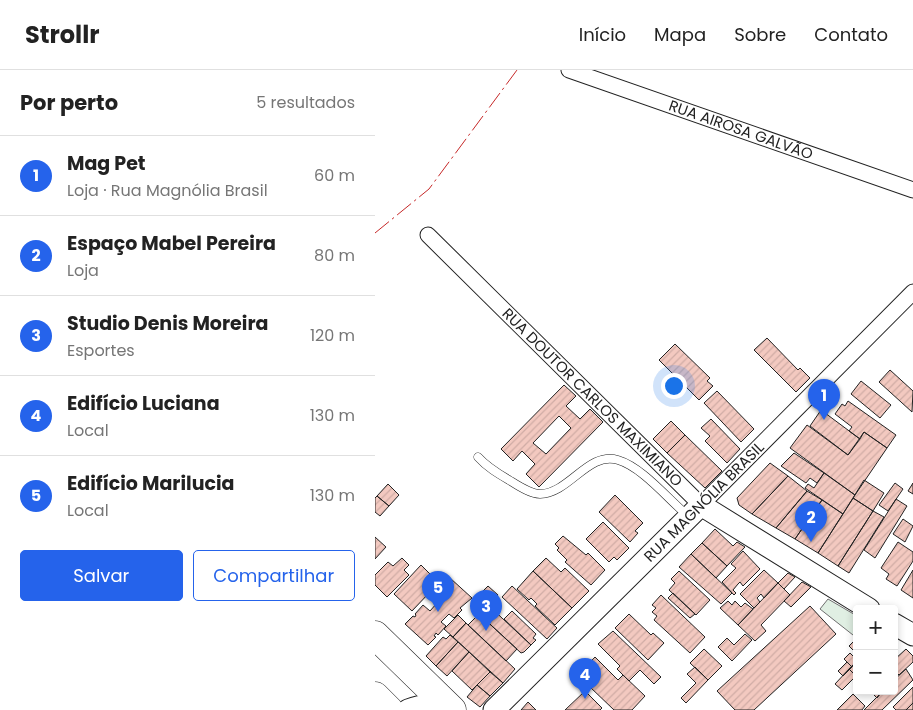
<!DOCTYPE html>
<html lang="pt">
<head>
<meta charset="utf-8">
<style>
	:root { --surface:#fff; --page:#f6f6f6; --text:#222; --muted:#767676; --line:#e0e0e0; --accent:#2563eb }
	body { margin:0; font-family:Poppins,sans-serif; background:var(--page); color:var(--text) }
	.controls { position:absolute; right:15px; bottom:15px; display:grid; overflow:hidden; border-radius:5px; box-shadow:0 2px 8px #0003 }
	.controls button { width:45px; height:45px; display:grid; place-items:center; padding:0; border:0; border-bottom:1px solid var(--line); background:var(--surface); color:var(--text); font:25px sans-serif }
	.you { position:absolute; left:298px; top:315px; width:18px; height:18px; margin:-12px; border:4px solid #fff; border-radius:50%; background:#1a73e8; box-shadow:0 0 0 8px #1a73e833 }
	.badge { display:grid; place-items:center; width:32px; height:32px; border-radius:50%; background:var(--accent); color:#fff; font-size:16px; font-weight:700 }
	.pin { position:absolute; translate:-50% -41px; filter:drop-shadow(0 1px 2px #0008) }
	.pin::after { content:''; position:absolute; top:26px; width:18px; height:15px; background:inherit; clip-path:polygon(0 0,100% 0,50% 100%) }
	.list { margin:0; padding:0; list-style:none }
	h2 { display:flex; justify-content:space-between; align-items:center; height:65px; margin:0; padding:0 20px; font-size:21px }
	h2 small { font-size:16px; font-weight:400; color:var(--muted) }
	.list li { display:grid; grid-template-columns:32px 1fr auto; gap:15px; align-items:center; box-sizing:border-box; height:80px; padding:0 20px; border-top:1px solid var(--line) }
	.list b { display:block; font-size:19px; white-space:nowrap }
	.list p { margin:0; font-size:16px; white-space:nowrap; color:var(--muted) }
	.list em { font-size:16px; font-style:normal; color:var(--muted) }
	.actions { display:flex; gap:10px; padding:15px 20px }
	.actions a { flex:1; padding:11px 0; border:1px solid var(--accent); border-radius:5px; text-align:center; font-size:18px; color:var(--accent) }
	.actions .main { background:var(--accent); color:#fff }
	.map { position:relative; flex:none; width:538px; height:640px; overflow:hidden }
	header { display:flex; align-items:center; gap:30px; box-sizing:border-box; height:70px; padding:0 25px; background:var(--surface); border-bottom:1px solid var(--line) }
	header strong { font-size:24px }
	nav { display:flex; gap:28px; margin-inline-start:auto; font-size:18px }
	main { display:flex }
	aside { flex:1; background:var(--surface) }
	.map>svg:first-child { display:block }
</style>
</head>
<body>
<header>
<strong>Strollr</strong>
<nav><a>Início</a><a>Mapa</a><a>Sobre</a><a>Contato</a></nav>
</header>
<main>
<aside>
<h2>Por perto<small>5 resultados</small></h2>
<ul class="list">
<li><span class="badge">1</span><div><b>Mag Pet</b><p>Loja · Rua Magnólia Brasil</p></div><em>60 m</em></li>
<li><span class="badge">2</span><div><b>Espaço Mabel Pereira</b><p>Loja</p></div><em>80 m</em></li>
<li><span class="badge">3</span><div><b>Studio Denis Moreira</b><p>Esportes</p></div><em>120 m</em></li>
<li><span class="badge">4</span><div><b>Edifício Luciana</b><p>Local</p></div><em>130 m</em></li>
<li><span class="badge">5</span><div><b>Edifício Marilucia</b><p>Local</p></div><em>130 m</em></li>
</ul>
<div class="actions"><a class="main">Salvar</a><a>Compartilhar</a></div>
</aside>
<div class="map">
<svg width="538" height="640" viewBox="0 0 538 640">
	<defs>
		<pattern id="building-hatch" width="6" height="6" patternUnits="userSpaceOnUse" patternTransform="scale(1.25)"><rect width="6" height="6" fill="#f3c9c0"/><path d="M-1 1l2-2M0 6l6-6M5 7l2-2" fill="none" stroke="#d0aca5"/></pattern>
	</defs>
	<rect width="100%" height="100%" fill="#fff"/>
	<path fill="#e0efe3" stroke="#6f6f6f" d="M453 529 482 546V561L478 565 445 539Z"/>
	<path fill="url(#building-hatch)" stroke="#222" fill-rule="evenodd" d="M392 268 423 300 425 298 435 308 421 322 379 280Z
		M300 274 335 308 332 311 338 316 324 330 284 290Z
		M515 300 538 321 537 342 504 312Z
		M486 311 516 335 505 348 476 324Z
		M189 315 201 326 191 336 205 349 215 339 228 352 164 417 151 404 160 394 147 381 138 391 126 379ZM184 346 196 358 171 384 158 373Z
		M342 321 379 359 366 372 329 333Z
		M473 331 521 365 512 378 489 362 485 369 474 361 477 357 460 344 467 334 470 336Z
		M446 340 485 369 473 385 435 356Z
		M336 349 365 379 352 393 330 371 335 366 326 358Z
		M296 351 310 365 292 383 278 369Z
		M432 355 473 385 489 362 512 378 480 425 415 378Z
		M310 365 347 401 330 418 292 383Z
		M419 383 449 403 442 413 435 408 431 413 406 396Z
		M395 393 413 406 377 444 364 435 362 428Z
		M449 403 480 425 468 444 430 418 433 414 439 418Z
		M413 406 432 421 401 458 377 444Z
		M489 410 509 423 498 441 478 428Z
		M520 413 528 419 513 441 504 435Z
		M538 413V424L533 421Z
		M13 414 24 425 14 436 2 426Z
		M432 421 447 430 420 469 401 458Z
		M240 425 268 453 260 461 263 463 255 472 224 442Z
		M2 426 14 436 5 446 0 442V428Z
		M478 428 498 441 463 496 443 483Z
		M521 429 532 436 500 488 489 480Z
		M447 430 468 444 443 483 420 469Z
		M498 441 509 447 474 503 463 496Z
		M528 449 538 456 530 472 518 464Z
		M228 452 254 478 242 490 239 487 234 492 211 469Z
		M340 459 358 476 362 472 370 477 352 496 327 473Z
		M188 466 211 485 213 483 230 500 216 515 190 492 192 490 182 480 184 478 180 474Z
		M0 467 11 477 0 489Z
		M523 472 538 482V491L522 516 511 509 514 504 506 498Z
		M327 473 352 496 341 508 316 484Z
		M368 481 385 499 368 516 365 512 363 514 358 520 361 523 359 525 347 512 361 498 356 494Z
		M316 484 357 523 346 534 304 497Z
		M27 488 34 495 29 500 34 505 12 527 0 515V505L13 492 18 496Z
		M171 488 186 502 190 498 214 521 197 538 158 501Z
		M46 495 61 510 52 520 55 522 37 541 19 524Z
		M389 500 403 513 389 528 386 524 382 528 385 532 379 538 365 524Z
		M538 500V528L526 520Z
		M158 501 197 538 180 555 160 536 162 534 156 528 154 530 142 519Z
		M304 501 335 530 321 545 294 520 300 513 296 509Z
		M413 503 420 507 409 519 403 513Z
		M75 508 97 528 85 538 87 540 79 548 74 544 66 552 71 556 63 565 61 563 59 566 61 567 53 575 30 554 38 546 40 547 41 545 40 544 48 535 55 541 62 533 57 528 69 518 67 516Z
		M427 512 436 517 416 537 409 531Z
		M403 513 415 525 386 555 391 561 380 571 363 555Z
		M113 516 123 525 115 534 105 524Z
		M137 516 182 558 172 569 127 527Z
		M298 523 320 544 315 548 293 528Z
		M286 525 330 567 315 583 279 550 282 546 277 542 281 538 277 535Z
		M353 531 357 535 360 531 366 537 370 533 378 539 363 555 345 538Z
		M113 535 156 575 149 582 146 583 104 544Z
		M435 536 461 564 379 640H360L342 621Z
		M137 541 161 564 158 568 161 570 156 575 129 549Z
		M104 544 142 579 131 591 93 555Z
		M254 544 276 565 278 563 289 573 273 590 240 558Z
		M83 545 91 553 78 567 69 559Z
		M91 553 140 599 128 613 78 567Z
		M238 561 286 607 279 614 265 600 254 611 242 599 245 596 223 574Z
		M370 564 377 570 357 591 343 577 352 568 359 575Z
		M75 565 83 572 61 596 51 586 68 567 71 569Z
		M482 568V584L474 576Z
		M83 572 94 582 72 606 61 596Z
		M329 579 347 596 333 610 315 593Z
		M531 579 538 586V592L524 605 522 603 519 605 522 608 519 610V590Z
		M94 582 115 602 97 620 77 601Z
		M475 583 482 590 477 597 469 589Z
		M220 587 243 610 248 605 270 626 257 640H239L215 617 218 614 205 603Z
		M482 591V605L481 606 474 599Z
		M472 592 477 597 468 606 463 601Z
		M320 597 333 610 311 633 306 628 321 613 312 604Z
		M474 599 481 606 467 620 460 614Z
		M531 599 538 610 507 640H489L508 621H519V610Z
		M115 602 128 613 115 626 102 615Z
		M102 615 115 626 105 637 92 627Z
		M538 617V633L531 640H521L518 637Z
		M210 621 227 638 225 640H190Z
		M500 621H508L502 628 498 624Z
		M478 624 490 636 487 640H462Z
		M153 632 161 640H146Z
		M538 633V640H531Z"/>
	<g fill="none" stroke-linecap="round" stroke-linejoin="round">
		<defs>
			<path id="lane" d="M103 387C112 397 122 403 134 410 142 415 155 424 165 424 195 423 213 381 243 390 267 397 293 429 312 445"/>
			<g id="street">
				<path id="s1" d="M194 0 538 120"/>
				<path id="s2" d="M53 165 326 435 538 222"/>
			</g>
			<path id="secondary" d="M519 554 538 565
				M33 640C47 635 55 633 68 640
				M119 640 326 435 494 539"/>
			<path id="highway" d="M0 565 77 640
				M0 626 14 640"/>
		</defs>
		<use href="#lane" stroke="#222" stroke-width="9"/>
		<use href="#street" stroke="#222" stroke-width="17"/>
		<use href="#secondary" stroke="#222" stroke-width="23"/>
		<use href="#highway" stroke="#222" stroke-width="29"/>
		<use href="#lane" stroke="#fff" stroke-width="8"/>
		<use href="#street" stroke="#fff" stroke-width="15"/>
		<use href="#secondary" stroke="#fff" stroke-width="21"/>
		<use href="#highway" stroke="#fff" stroke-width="28"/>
		<path stroke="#c62828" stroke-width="1" stroke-dasharray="18 4 2.5 4" stroke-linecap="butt" d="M0 163 54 119 142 0"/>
	</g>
	<g text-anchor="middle" stroke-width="4" stroke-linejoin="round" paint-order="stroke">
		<g font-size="15" fill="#222" stroke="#fff">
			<text dy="5" stroke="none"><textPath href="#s1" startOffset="182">RUA AIROSA GALVÃO</textPath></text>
			<text dy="5" stroke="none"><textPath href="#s2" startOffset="231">RUA DOUTOR CARLOS MAXIMIANO</textPath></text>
			<text transform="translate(329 432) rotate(-45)" y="5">RUA MAGNÓLIA BRASIL</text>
		</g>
	</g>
</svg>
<div class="controls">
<button>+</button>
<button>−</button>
</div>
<div class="you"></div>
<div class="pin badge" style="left:449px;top:350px">1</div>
<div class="pin badge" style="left:436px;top:472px">2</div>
<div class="pin badge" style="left:111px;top:561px">3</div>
<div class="pin badge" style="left:210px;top:629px">4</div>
<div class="pin badge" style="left:63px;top:542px">5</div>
</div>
</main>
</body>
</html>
